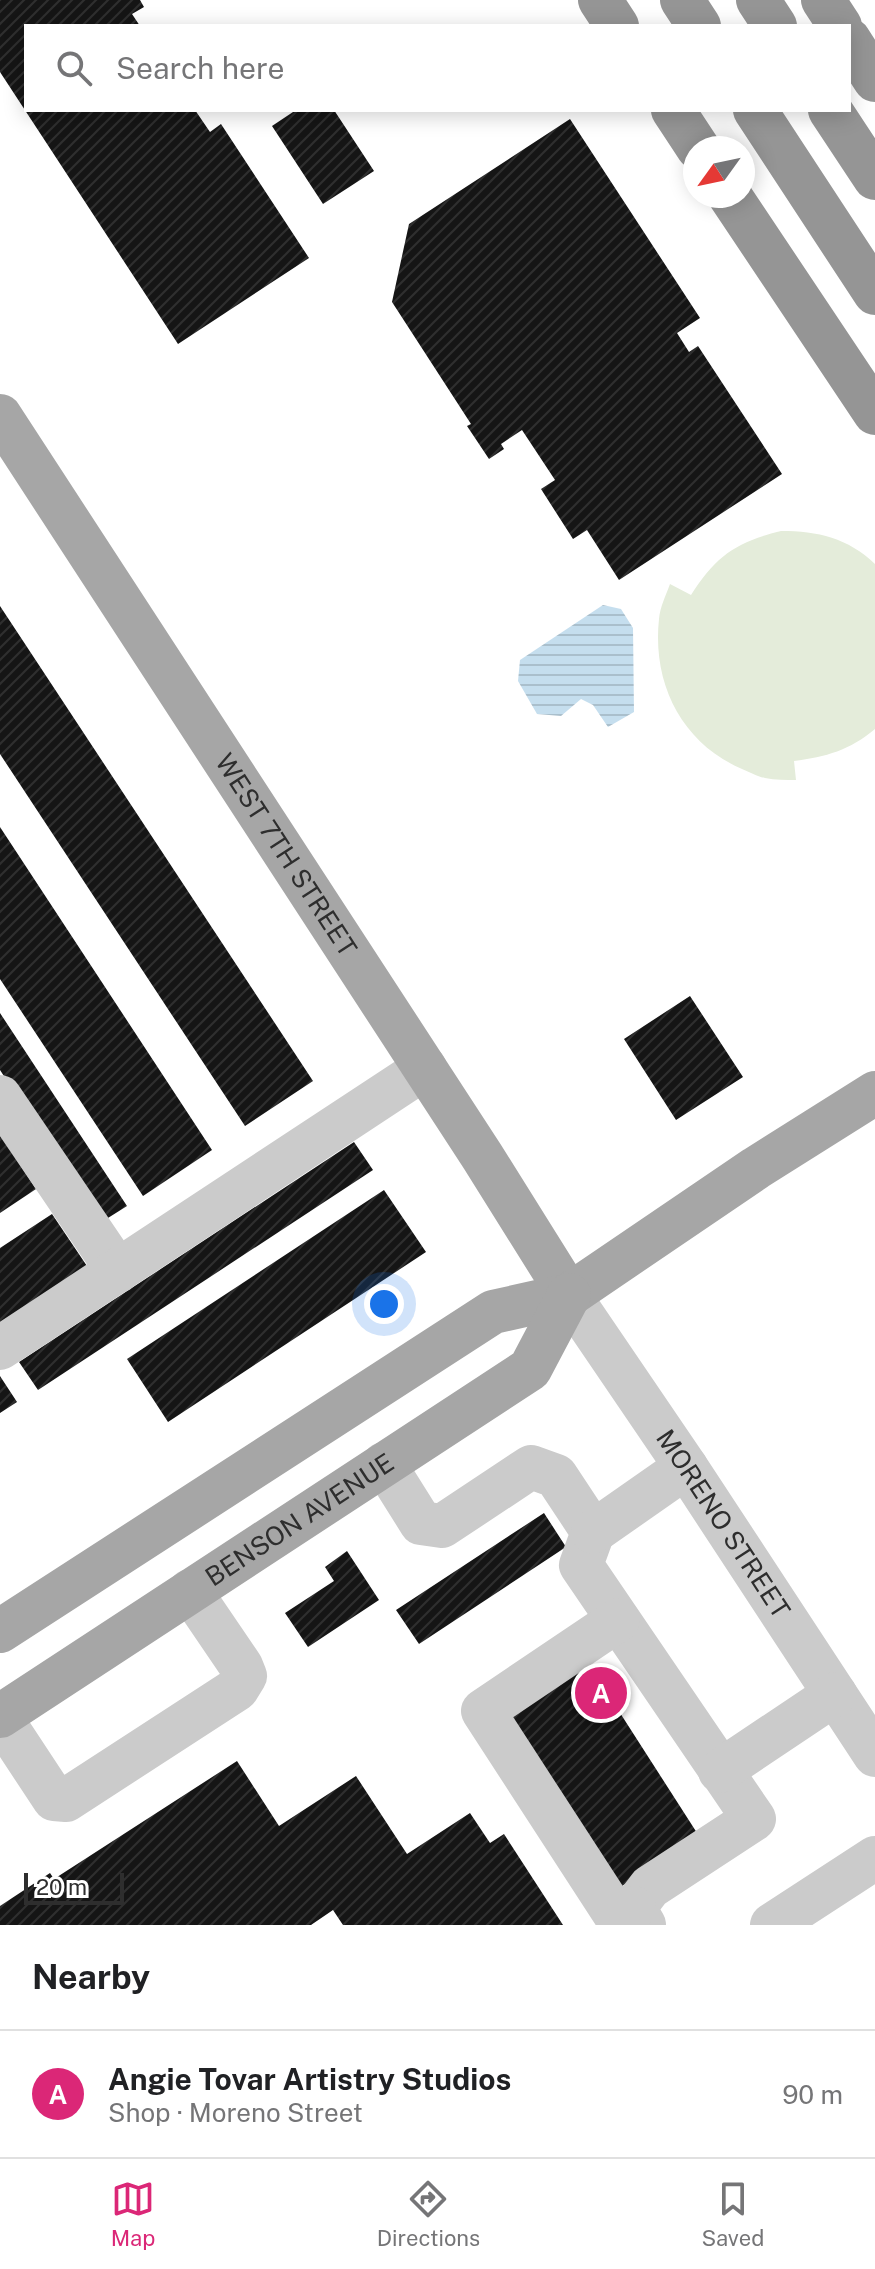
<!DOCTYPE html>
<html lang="en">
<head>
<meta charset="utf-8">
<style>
	:root { --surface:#fff; --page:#f2f2f2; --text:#202124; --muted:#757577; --line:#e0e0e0; --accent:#db2777 }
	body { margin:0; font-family:"Public Sans",sans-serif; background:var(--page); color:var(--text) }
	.compass { position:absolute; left:683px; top:136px; width:72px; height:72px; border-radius:50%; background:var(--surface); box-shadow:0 4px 20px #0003; rotate:237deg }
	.scale { position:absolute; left:24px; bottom:20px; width:100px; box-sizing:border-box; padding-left:8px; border:4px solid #2e2e2e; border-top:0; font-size:22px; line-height:28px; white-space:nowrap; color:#2e2e2e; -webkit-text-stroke:6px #fff; paint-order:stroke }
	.you { position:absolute; left:384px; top:1304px; width:28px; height:28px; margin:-20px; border:6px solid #fff; border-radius:50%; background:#1a73e8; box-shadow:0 0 0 12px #1a73e833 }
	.badge { display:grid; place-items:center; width:52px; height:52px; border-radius:50%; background:var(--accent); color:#fff; font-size:26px; font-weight:700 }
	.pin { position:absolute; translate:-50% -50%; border:4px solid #fff; box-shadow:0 2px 8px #0006 }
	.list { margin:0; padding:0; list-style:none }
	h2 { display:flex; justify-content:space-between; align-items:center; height:104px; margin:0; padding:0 32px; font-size:34px }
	h2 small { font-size:26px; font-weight:400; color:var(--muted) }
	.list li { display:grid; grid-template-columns:52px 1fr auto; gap:24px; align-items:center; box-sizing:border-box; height:128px; padding:0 32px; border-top:2px solid var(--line) }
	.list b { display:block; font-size:30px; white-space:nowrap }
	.list p { margin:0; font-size:26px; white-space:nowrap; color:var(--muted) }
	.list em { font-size:26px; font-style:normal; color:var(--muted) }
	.icon { flex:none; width:44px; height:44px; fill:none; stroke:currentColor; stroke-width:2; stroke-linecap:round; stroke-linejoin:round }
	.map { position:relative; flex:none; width:875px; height:1925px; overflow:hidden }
	.search { position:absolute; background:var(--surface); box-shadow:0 4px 20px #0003; left:24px; right:24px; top:24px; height:88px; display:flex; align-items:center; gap:20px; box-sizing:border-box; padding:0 28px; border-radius:0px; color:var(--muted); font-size:30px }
	.sheet { height:232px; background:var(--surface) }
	nav { display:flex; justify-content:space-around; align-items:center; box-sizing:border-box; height:112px; border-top:2px solid var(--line); background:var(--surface); font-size:22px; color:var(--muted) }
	nav a { display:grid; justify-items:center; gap:4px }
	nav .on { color:var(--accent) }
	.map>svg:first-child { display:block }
</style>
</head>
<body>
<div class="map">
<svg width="875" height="1925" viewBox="0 0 875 1925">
	<defs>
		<pattern id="water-rules" width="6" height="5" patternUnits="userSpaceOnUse" patternTransform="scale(2)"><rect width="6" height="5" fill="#c5deee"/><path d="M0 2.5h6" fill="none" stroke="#aabfcc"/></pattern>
		<pattern id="building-hatch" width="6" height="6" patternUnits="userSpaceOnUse" patternTransform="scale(2)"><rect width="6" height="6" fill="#151515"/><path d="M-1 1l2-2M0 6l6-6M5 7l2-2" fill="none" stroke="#2f2f2f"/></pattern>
	</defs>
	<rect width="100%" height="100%" fill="#fff"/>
	<path fill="#e4ecda" d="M781 531C818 531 848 538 875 564V729C850 750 826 757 794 761L796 780C786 780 775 780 765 778 758 777 750 772 742 769 682 743 652 684 659 619 660 607 666 595 670 584L691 595C716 556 736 542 781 531Z"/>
	<path fill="url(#water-rules)" d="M603 605 621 609 633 628 634 712 608 727 593 705 581 699 561 716 537 714 518 681 520 660Z"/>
	<path fill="url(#building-hatch)" d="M0 0H140L144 7 132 14 140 26H26V110H195L210 132 221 124 309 258 178 344 0 72Z
		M296 110H334L374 171 323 204 272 126Z
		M570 119 700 318 677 333 689 352 698 346 782 474 619 580 587 530 573 539 541 489 555 480 522 430 501 444 504 449 489 459 467 426 471 424 392 302 409 224Z
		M0 606 313 1081 245 1126 0 754Z
		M0 827 212 1150 143 1196 0 979Z
		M690 996 743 1077 676 1120 624 1039Z
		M0 1013 127 1206 100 1223 0 1070Z
		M0 1134 36 1189 0 1213Z
		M354 1142 373 1170 38 1390 19 1362Z
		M384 1190 426 1252 168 1422 127 1359Z
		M52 1214 87 1266 0 1324V1248Z
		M0 1376 17 1402 0 1413Z
		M544 1513 566 1547 419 1644 396 1610Z
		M347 1551 379 1600 308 1647 285 1613 334 1581 325 1567Z
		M588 1663 699 1836 616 1890 504 1717Z
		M237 1761 279 1826 356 1776 407 1854 470 1813 490 1843 504 1834 563 1925H343L333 1910 311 1925H0V1906L50 1873 54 1879Z"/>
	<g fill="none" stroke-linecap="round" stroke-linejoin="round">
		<g stroke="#cbcbcb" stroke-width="44">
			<path d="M0 1097 118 1271"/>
			<path id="s1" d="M569 1295 686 1467 875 1755"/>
			<path d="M0 1348 425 1068"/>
			<path d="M384 1464 421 1523 442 1526 531 1467 556 1476 593 1532 581 1565 754 1819 650 1887 634 1908 644 1925"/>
			<path d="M593 1532 686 1467"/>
			<path d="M618 1620 483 1711 618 1919 634 1908"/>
			<path d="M0 1717 54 1799 66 1800 237 1689 245 1676 241 1666 190 1591"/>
			<path d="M720 1771 835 1694"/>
			<path d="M772 1925 875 1858"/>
		</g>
		<g stroke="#a6a6a6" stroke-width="44">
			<path id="s2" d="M0 416 482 1156 569 1295"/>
			<path d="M0 1631 493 1312 569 1295 756 1168 875 1093"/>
			<path id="s3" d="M0 1716 530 1369 569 1295"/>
		</g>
		<path stroke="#959595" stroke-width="44" d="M600 0 617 26
			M682 0 699 26
			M758 0 775 26
			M823 0 840 26
			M849 40 875 80
			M673 110 698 148
			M755 110 875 293
			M830 110 875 178
			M730 196 875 413"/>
	</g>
	<g text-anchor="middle" stroke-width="8" stroke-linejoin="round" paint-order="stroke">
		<g font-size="26" fill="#2e2e2e" stroke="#fff">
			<text dy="9" stroke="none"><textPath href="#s2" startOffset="524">WEST 7TH STREET</textPath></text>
			<text dy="9" stroke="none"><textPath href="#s3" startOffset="358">BENSON AVENUE</textPath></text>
			<text dy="9" stroke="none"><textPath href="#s1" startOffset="276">MORENO STREET</textPath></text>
		</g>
	</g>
</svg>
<svg class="compass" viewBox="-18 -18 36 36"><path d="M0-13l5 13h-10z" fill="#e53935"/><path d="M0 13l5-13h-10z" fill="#757577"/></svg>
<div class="scale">20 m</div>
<div class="you"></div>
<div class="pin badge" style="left:601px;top:1693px">A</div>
<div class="search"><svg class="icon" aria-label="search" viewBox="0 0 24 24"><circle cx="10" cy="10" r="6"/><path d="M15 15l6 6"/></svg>Search here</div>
</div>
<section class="sheet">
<h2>Nearby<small></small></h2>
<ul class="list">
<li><span class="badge">A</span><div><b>Angie Tovar Artistry Studios</b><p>Shop · Moreno Street</p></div><em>90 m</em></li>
</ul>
</section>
<nav>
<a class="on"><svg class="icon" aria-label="map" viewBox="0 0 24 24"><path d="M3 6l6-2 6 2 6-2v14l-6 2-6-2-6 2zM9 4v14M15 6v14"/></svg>Map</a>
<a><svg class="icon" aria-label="directions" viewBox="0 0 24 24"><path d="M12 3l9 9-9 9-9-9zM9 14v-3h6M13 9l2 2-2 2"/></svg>Directions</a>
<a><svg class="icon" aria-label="saved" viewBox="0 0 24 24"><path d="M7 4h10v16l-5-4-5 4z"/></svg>Saved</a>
</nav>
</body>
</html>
